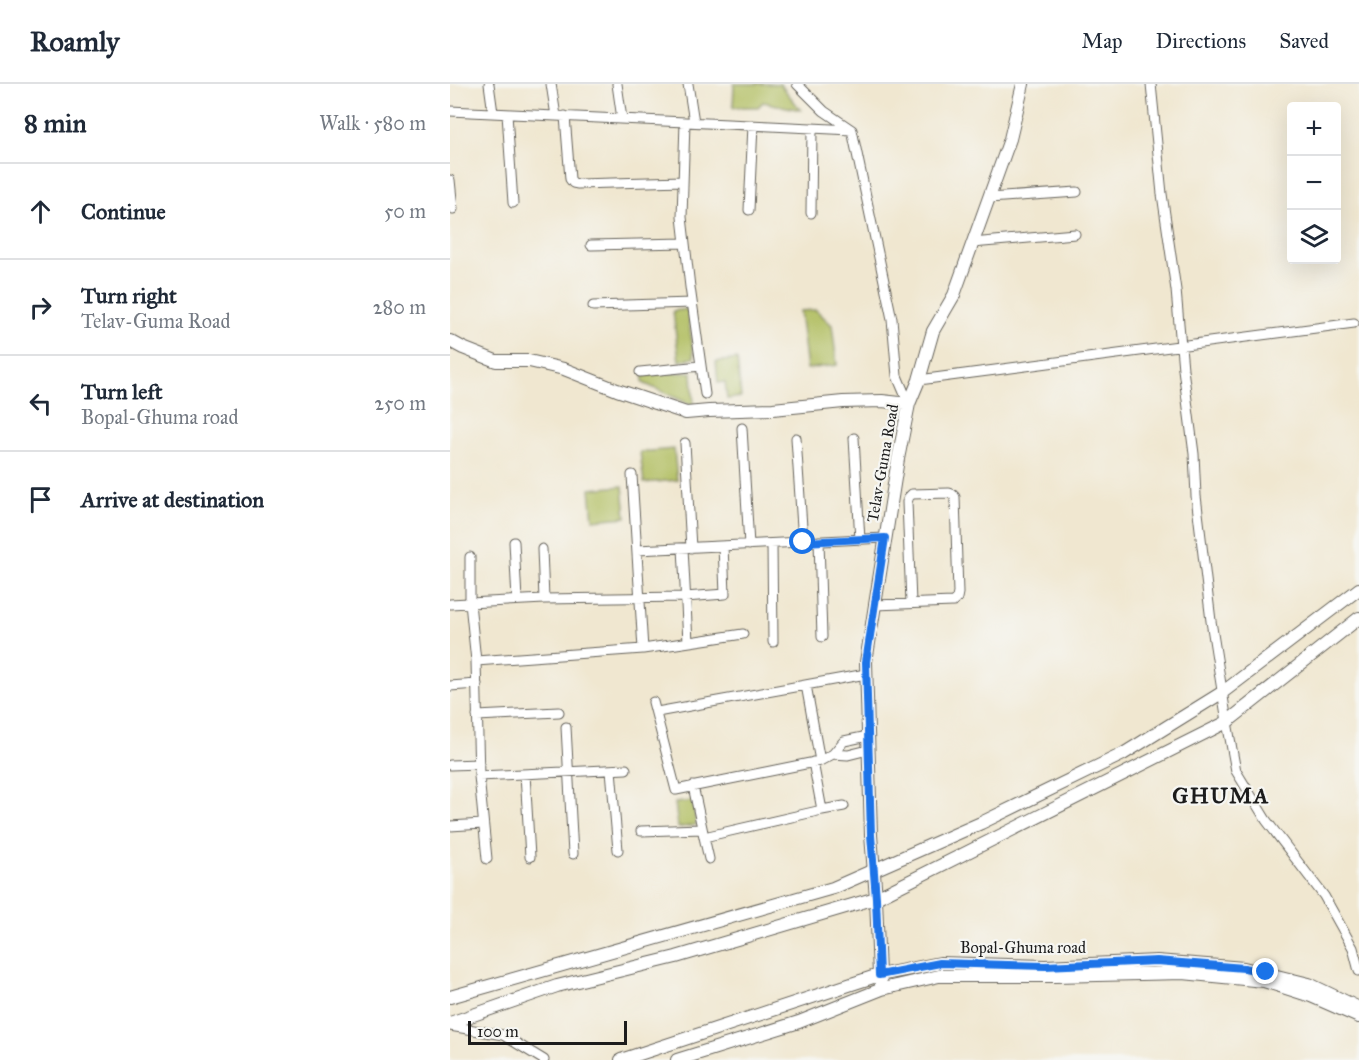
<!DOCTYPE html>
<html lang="en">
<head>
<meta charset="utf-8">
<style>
	:root { --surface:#fff; --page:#f2f2f3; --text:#1f2937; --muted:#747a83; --line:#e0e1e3 }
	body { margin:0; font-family:"IM FELL Great Primer",serif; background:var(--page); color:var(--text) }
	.controls { position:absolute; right:18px; top:18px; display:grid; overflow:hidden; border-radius:6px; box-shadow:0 6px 24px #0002 }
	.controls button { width:54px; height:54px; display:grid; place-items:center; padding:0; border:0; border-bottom:2px solid var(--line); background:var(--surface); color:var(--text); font:30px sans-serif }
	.scale { position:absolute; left:18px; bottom:15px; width:159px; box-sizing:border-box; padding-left:6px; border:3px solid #1c1c1c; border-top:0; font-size:16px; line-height:21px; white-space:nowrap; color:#1c1c1c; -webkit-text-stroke:4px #f6f6f2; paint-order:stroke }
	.stop { position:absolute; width:18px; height:18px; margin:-14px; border:4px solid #1a73e8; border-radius:50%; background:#fff }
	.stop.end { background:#1a73e8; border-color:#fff; box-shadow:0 2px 6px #0008 }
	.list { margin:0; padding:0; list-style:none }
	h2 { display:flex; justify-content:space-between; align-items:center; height:78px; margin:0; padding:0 24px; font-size:26px }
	h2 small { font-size:20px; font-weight:400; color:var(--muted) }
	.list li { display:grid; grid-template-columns:39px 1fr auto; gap:18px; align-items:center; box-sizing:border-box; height:96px; padding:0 24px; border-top:2px solid var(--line) }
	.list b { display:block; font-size:22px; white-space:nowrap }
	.list p { margin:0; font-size:20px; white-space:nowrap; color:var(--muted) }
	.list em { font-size:20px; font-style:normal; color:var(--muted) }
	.icon { flex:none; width:33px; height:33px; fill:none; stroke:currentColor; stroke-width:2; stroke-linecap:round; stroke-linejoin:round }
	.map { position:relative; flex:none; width:909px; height:976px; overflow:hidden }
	header { display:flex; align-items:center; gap:36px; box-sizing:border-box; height:84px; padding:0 30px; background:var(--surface); border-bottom:2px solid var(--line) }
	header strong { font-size:28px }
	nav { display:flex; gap:33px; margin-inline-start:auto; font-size:21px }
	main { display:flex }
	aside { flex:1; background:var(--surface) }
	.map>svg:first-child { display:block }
</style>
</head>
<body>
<header>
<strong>Roamly</strong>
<nav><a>Map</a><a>Directions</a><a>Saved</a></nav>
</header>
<main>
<aside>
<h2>8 min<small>Walk · 580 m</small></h2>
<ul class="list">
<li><svg class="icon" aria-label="ahead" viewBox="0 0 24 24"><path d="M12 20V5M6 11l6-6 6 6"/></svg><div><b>Continue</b></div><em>50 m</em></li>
<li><svg class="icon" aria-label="right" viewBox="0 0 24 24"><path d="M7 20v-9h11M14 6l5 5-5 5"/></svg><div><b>Turn right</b><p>Telav-Guma Road</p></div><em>280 m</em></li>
<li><svg class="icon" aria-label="left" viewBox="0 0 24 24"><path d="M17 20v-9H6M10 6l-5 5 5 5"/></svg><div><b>Turn left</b><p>Bopal-Ghuma road</p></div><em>250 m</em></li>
<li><svg class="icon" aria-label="arrive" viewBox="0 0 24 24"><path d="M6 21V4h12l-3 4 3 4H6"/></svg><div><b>Arrive at destination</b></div></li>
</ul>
</aside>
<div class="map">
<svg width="909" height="976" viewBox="0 0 909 976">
	<rect width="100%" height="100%" fill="#f6f6f2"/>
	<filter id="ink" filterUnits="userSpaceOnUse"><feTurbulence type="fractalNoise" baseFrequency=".0167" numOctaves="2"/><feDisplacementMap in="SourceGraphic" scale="12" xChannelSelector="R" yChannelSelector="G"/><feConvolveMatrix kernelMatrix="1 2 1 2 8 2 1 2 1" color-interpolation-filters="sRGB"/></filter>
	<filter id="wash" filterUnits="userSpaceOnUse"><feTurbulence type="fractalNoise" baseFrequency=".008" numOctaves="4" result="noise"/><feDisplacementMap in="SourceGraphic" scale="24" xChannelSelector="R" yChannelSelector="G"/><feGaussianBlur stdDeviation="1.35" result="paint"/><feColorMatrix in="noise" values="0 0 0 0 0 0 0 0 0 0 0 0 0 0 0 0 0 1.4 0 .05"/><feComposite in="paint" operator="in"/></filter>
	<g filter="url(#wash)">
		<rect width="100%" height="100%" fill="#f0e7d0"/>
		<path fill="#b0bd5f" stroke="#666c3e" stroke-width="1.5" d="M284 0H330L351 26 313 18 308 23H283Z
			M237 225 244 274 229 277 223 227Z
			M366 226 382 241 387 281 357 285 350 227Z
			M287 275 291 313 277 315 275 298 268 299 266 278Z
			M242 288 244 322 193 299V291Z
			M224 365 227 396 194 399 190 368Z
			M173 402 176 433 143 436 140 405Z
			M243 717 246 741 228 744 225 719Z"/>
	</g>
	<g filter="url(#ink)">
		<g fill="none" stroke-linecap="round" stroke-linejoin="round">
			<defs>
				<path id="minor" d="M39 0 43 29
					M101 0 106 32
					M167 0 172 35
					M238 0 244 38
					M347 0 374 27 402 46 442 235 447 292 459 320
					M701 0 712 110 726 206 733 285 744 370 746 412 761 537 777 638 786 687 816 736 874 812 903 864 909 887
					M0 27 235 38
					M57 30 63 119
					M115 32 120 95 123 99 128 100 233 97
					M0 96 3 125
					M539 114 627 108
					M299 126 303 41
					M361 129 362 44
					M522 159 625 150
					M141 161 235 159
					M143 222 242 219
					M190 288 251 282
					M469 296 904 239
					M255 310 240 203 232 133 235 38 402 46
					M292 344 299 461
					M346 354 353 458
					M404 354 410 456
					M235 359 241 464
					M182 391 193 565 293 550
					M369 457 372 553
					M64 458 67 516
					M322 460 323 558
					M233 464 238 558
					M92 465 94 515
					M187 466 435 454
					M20 473V519L26 577 29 692 37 775
					M0 520 94 515 235 513 275 510 273 462
					M425 521 503 518 507 514 508 509 505 413 502 410 499 409 462 410 459 413 457 418 461 519
					M26 577 193 565
					M356 601 370 677
					M0 602 27 600
					M203 618 226 706 370 677 383 670 394 657 418 652
					M207 628 416 590
					M27 632 109 628
					M116 643 123 770
					M383 670 398 671 418 666
					M0 681 29 680
					M161 686 168 766
					M75 690 80 773
					M29 692 176 685
					M243 702 254 753 372 726 363 678
					M372 726 394 722
					M0 742 33 740
					M191 747 252 745
					M254 753 259 775
					M0 942 53 951 94 976"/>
				<path id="tertiary" d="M0 257 13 264 46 277H79L114 285 167 306 236 329 259 327 323 325 393 318 432 317 459 320
					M432 905 429 891 426 814 421 751 416 578 448 375 459 320 469 296 483 247 504 211 560 55 573 0
					M0 913 383 804 531 739 673 670 773 608 909 505
					M0 939 107 902 226 873 426 814 777 638 909 534
					M171 976 429 891 490 879 595 882 707 877 794 884 859 900 909 924
					M227 976 349 938 432 905 489 892H605L733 889 814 897 861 912 909 933"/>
			</defs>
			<use href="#minor" stroke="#66635b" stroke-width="11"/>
			<use href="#tertiary" stroke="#66635b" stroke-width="14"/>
			<use href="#minor" stroke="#fff" stroke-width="9"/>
			<use href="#tertiary" stroke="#fff" stroke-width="12"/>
		</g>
	</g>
	<g fill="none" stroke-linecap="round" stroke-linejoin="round" filter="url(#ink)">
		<path stroke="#1a73e8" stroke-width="8" d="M353 458 435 454 416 578 421 751 426 814 429 891 490 879 595 882 707 877 794 884 816 888"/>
	</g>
	<g text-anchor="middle" stroke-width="4.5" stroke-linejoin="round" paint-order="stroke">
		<g font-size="16" fill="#1c1c1c" stroke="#f6f6f2">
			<text transform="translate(432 379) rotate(-80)" y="6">Telav-Guma Road</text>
			<text x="573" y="869">Bopal-Ghuma road</text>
		</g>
		<g font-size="22" font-weight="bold" letter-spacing="1.5" fill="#1c1c1c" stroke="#f6f6f2">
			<text x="771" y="719">GHUMA</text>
		</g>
	</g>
</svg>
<div class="controls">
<button>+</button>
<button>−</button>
<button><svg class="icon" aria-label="layers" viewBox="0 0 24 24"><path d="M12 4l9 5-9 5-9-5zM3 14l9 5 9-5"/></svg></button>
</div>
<div class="scale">100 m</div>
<div class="stop" style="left:353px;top:458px"></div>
<div class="stop end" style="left:816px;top:888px"></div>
</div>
</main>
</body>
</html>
